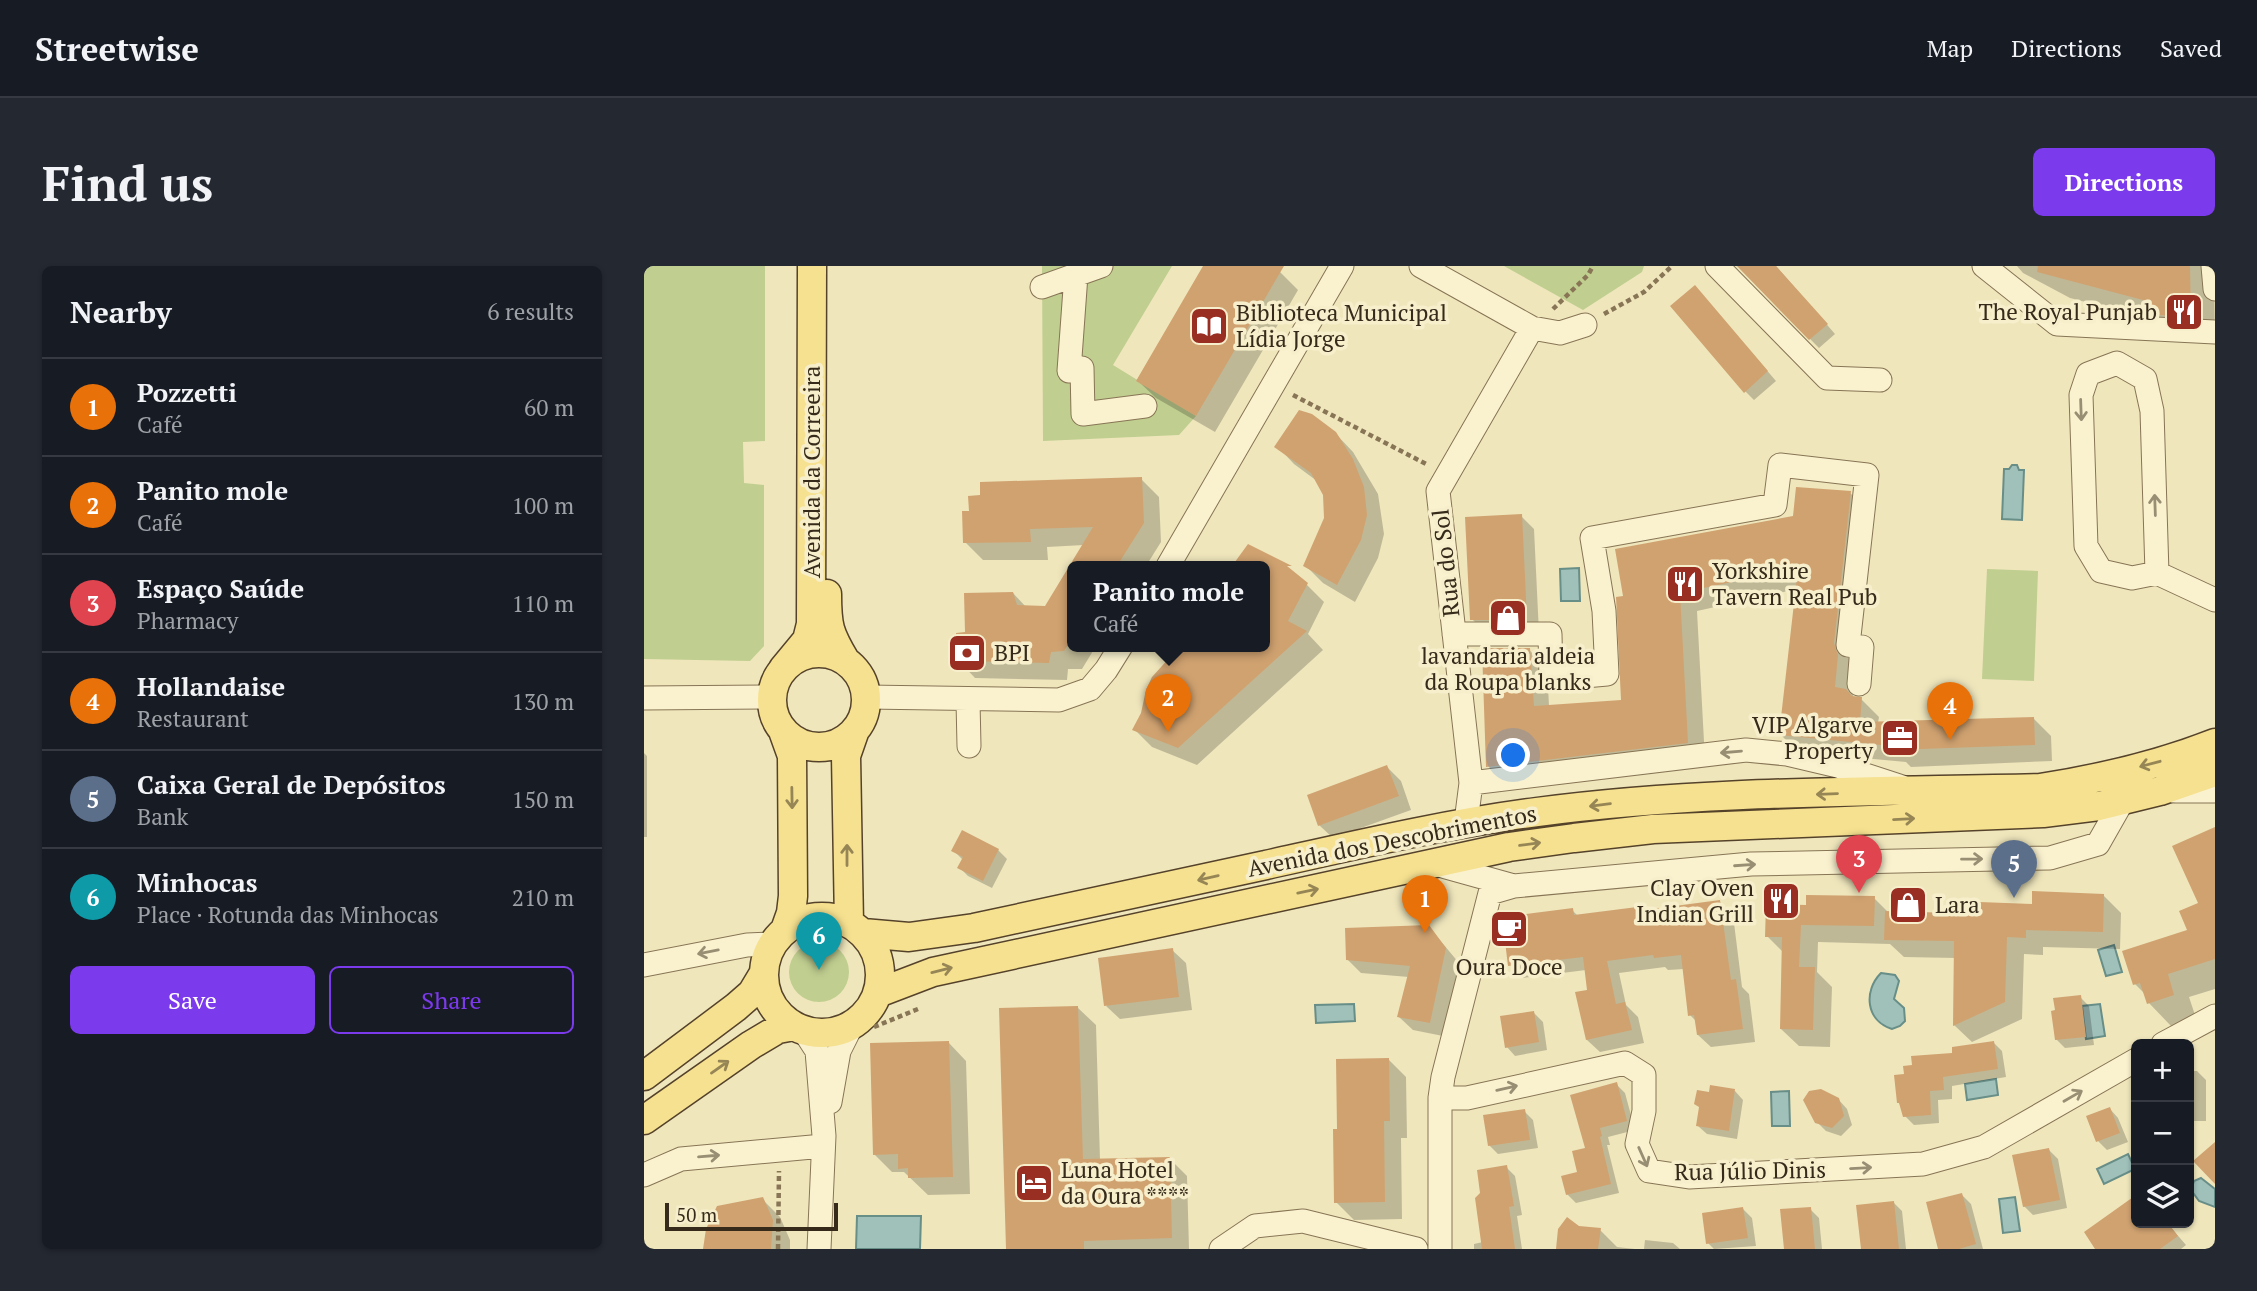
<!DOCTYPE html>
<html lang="en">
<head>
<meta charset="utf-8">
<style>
	:root { --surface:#171b24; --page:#242831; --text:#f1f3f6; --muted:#9ea1a6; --line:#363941; --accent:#7c3aed }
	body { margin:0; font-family:"PT Serif",serif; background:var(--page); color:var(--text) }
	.controls { position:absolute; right:21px; bottom:21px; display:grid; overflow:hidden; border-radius:10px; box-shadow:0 2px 5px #0004 }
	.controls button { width:63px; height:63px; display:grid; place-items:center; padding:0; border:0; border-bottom:2px solid var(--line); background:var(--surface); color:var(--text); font:35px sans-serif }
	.scale { position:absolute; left:21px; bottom:18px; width:173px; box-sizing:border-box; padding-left:7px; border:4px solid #362b1a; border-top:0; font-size:19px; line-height:24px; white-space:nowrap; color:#362b1a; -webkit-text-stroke:5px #f7efcc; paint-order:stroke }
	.you { position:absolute; left:870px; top:490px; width:24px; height:24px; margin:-18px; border:5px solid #fff; border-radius:50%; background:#1a73e8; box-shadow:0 0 0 10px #1a73e833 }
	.badge { display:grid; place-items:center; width:46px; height:46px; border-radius:50%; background:var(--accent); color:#fff; font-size:23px; font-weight:700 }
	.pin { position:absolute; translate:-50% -58px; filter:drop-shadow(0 2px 4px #0008) }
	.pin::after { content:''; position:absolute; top:37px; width:24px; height:21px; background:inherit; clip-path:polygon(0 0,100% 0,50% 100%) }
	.popup { position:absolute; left:423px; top:295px; width:203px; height:91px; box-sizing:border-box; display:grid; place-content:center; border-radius:10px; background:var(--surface); filter:drop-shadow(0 2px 5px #0005); font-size:23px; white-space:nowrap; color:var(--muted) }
	.popup b { font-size:26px; color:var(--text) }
	.popup::after { content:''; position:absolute; left:50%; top:100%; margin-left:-14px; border:14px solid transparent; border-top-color:var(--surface) }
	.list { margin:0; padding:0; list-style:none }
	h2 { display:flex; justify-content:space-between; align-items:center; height:91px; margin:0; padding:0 28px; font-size:30px }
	h2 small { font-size:23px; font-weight:400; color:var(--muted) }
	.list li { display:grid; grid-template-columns:46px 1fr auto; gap:21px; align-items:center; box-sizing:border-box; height:98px; padding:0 28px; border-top:2px solid var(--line) }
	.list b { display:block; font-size:26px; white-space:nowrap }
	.list p { margin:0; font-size:23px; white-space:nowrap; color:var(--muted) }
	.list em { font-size:23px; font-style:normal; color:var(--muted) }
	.actions { display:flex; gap:14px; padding:21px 28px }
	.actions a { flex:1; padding:16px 0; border:2px solid var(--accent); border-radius:10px; text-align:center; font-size:24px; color:var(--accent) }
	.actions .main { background:var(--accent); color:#fff }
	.icon { flex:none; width:38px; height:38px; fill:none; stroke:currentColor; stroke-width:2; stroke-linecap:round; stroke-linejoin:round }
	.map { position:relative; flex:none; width:1571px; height:983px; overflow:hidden; border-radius:10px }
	header { display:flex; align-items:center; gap:42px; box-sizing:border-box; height:98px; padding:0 35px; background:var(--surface); border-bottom:2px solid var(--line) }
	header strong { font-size:33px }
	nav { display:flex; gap:38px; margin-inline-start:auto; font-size:24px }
	.intro { display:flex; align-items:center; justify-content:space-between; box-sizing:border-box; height:168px; padding:0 42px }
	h1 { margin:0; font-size:49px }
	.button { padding:18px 32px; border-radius:10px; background:var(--accent); color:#fff; font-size:24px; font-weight:700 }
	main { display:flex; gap:42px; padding:0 42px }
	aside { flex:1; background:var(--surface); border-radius:10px; box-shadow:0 2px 5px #0004 }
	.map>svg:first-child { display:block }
</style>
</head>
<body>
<header>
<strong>Streetwise</strong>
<nav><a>Map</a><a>Directions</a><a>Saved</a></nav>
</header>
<div class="intro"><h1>Find us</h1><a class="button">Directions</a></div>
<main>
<aside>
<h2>Nearby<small>6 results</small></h2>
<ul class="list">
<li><span class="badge" style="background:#e8710a">1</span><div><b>Pozzetti</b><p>Café</p></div><em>60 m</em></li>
<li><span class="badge" style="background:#e8710a">2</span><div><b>Panito mole</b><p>Café</p></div><em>100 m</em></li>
<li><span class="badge" style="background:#e0444e">3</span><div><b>Espaço Saúde</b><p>Pharmacy</p></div><em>110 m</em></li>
<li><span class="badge" style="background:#e8710a">4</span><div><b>Hollandaise</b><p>Restaurant</p></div><em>130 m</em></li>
<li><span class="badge" style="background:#5c6f8a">5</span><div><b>Caixa Geral de Depósitos</b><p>Bank</p></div><em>150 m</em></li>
<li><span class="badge" style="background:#0f9aa8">6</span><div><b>Minhocas</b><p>Place · Rotunda das Minhocas</p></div><em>210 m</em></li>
</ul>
<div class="actions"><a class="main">Save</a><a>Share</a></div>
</aside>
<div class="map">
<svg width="1571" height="983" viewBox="0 0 1571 983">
	<rect width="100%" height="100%" fill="#efe6bc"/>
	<path fill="#c0ce90" d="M0 0H121V175L99 176 100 217 120 219V380L106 395 0 393Z
		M398 0H528L469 99 552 150 535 169 399 175Z
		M860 0H1000L998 6 939 44Z
		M1343 303 1394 305 1390 415 1338 413Z
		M145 706a30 30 0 1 1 60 0a30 30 0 1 1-60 0Z"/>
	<path fill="#a0c0ba" stroke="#688e88" stroke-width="2" d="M1368 199H1373L1375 204H1380L1378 254 1358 253 1360 203H1365Z
		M935 302 936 335H917L916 303Z
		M1470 679 1478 706 1462 710 1454 684Z
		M1237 707 1251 709 1255 715 1250 733 1260 742 1261 755 1256 760 1248 763C1222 755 1219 725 1237 707Z
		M710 738 711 755 672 757 671 739Z
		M1456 738 1461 770 1442 773 1438 740Z
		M1352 813 1354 829 1323 834 1321 818Z
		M1145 825 1146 860H1128L1127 826Z
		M1484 888 1491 903 1460 918 1453 903Z
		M1557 912 1571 923V941L1555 935 1547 924 1550 915Z
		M1371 931 1376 965 1359 967 1355 933Z
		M213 950H277L276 983H212Z"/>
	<path fill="#0003" d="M561 0H626L636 6 654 24 571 166 512 132 494 115Z
		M1094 0H1132L1191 68 1175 82Z
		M1373 0H1570L1571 75 1507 53 1426 32 1379 7Z
		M1059 30 1132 115 1110 134 1101 125Z
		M691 167 709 186 734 228 740 268 734 292 711 336 679 317 661 299 682 252 680 228 673 215 650 198 633 180Z
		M497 213 515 231 517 276 502 300H428V380H452L438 403H424L423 414 331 412 314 394 322 368 369 327 382 341H402L440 279 403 281 404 294H339L321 276Z
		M1206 227 1224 244 1209 432 1217 433 1235 451 1234 457 1389 452 1407 470 1408 495 1267 501 1262 496 1154 486 1136 468 1153 323 1053 345 1061 494 862 517 844 500 885 384 903 401 905 440 978 436 974 333Z
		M877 250 890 263 895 367H842L828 353Z
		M620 300 662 318 680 336 664 368 679 384 553 499 508 481 490 463 620 380Z
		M0 487 3 490V571H0Z
		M743 501 757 515 767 544 689 572 675 559Z
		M1571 563V723L1545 731 1552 752 1527 760 1505 737 1502 729 1491 718 1546 665 1557 638 1531 581Z
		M309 584H354L363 593 348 622 324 610 315 601 319 594Z
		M1459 629 1477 647 1476 683 1399 681V689L1380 688 1378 753 1328 776 1310 759 1312 692 1260 691 1246 678 1174 676 1173 706 1188 721 1186 781 1155 780 1137 763 1139 686 1123 670 1163 641 1230 632 1245 647 1311 649Z
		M1076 636 1089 649 1098 721 1105 728 1111 776 1067 781 1054 769 1053 756 1046 749 1040 703 1024 704 1021 701 975 707 982 739 994 751 1000 777 956 786 943 774 945 725 942 704 879 712 866 699 928 644 934 650 1000 642 1003 645Z
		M785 661 815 697 799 770 769 764 755 751 765 711 717 707 704 694Z
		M528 684 542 697 548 744 476 753 462 740Z
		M1436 731 1445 740 1450 779 1421 782 1412 773Z
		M434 742 452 759 456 894 525 892 543 910 545 983H364Z
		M890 747 899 756 903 784 871 790 863 781Z
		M1349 776 1358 785 1362 811 1308 820V833L1294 834 1295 857 1270 859 1261 850 1258 840 1254 836 1262 810 1310 789Z
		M305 777 322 795 326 928 284 929 260 906H248L230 888Z
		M744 793 762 811 763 872H757L758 953 710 954 692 936 695 865Z
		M1545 805H1553L1562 814V855H1545Z
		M972 818 981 827 991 864 964 871 966 879H963L975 927 932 937 923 928 935 907 943 883Z
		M1091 825 1099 834 1093 873 1063 868 1054 860 1066 828Z
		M1194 833 1203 843 1208 859 1197 870 1182 865 1173 856Z
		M1466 843 1474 852 1484 876 1463 884 1454 875 1444 851Z
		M880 845 889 854 894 882 854 888 845 879Z
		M1405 884 1414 893 1423 942 1389 949 1380 940Z
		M862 901 871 910 878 949 873 950 878 983H830V978L839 976 838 927Z
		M1318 929 1327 938 1339 983H1296Z
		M1492 931V957H1523L1542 979 1537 983H1453L1443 966Z
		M118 933 136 951 146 974V983H61Z
		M1249 936 1258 945 1262 983H1219Z
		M1099 943 1108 952 1112 980 1070 983 1064 977Z
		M1166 943 1175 952 1178 983H1141Z
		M934 962 956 964 973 981 991 983H914Z
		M1001 974 1029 977 1036 983H1000Z"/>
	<path fill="#d0a270" d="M559 0H640L552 150 492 115Z
		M1093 0H1132L1184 58 1165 74Z
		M1394 0H1546L1547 51 1499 48V34L1393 6Z
		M1051 19 1124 105 1100 127 1026 40Z
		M655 144 668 148 692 166 709 193 720 221 723 249 717 274 693 319 659 300 680 252 679 229 667 207 630 181Z
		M498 211 500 257 473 300H428V373L420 385 407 386 405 397 312 395V367L321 366 320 327 369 326 373 339 401 340 449 261 386 263 387 276 319 277 318 245H325L324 230 336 229V216Z
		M1152 221 1207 225 1190 377 1194 389 1191 421 1202 423 1208 430 1218 431 1216 456 1390 451 1391 479 1248 484 1247 480 1135 469 1154 302 1036 327 1044 477 842 501 838 382H886L890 440 977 434 972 331 979 330 971 283 1149 250Z
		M878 248 883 354H826L821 251Z
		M604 278 648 300H643L664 317 644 355 663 365 534 482 488 464 497 447 502 424 508 411 536 380H620V300H588Z
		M743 499 755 530 674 560 663 529Z
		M1571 561V693L1524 708 1530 729 1503 738 1496 717 1489 719 1478 685 1543 664 1535 645 1554 637 1528 580Z
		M318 564 355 583 339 615 313 602 319 591 307 585Z
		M1388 625 1460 628 1459 666 1382 664V672L1363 671 1361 736 1309 760 1310 675 1240 674 1241 645 1309 647V635L1388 638Z
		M1162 629 1231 630 1230 660 1157 659 1155 701H1171L1169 764 1136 763 1138 671H1121L1122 638 1162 639Z
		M1076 634 1087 714 1092 713 1099 763 1053 769 1050 749 1044 750 1037 689 1010 692 1009 689 963 695 972 738 981 736 988 764 942 774 931 726 943 724 939 691 864 700 858 651 929 642 930 649 1001 640V644Z
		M785 659 802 682 786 757 753 751 766 700 702 694 701 662Z
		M529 682 535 731 460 740 454 692Z
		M1437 729 1442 771 1411 774 1407 745 1411 744 1409 732Z
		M434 740 439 893 526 891 528 972 440 975V983H362L355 742Z
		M890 745 895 776 861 782 856 750Z
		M305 775 309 911 264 912V902L254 903V888L229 889 226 777Z
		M1350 775 1354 803 1299 811 1300 824 1286 825 1287 849 1259 851 1255 837H1253L1250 809 1260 808 1259 800 1268 799 1267 790 1308 787V781Z
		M745 792 746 855H740L741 936 690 937 689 863H693L692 793Z
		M973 816 983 855 956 862 958 870 956 871 967 918 922 929 917 910 933 906 928 885 941 882 926 829Z
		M1066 819 1091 823 1085 865 1052 860 1055 841 1050 838 1053 824 1065 826Z
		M1177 823 1195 832 1200 850 1188 862 1171 857 1159 834 1165 825Z
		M1466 841 1476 867 1452 876 1442 850Z
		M881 843 886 874 844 880 839 849Z
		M1571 876V918L1549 895Z
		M1405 882 1416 934 1379 941 1368 889Z
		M863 899 870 940 865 941 871 983H838L831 932 836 927 833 904Z
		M1318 927 1332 978 1315 983H1294L1282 936Z
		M1492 929V957H1524L1534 970 1516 983H1451L1440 966Z
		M119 931 129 954 127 983H59L62 963 73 940Z
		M1250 935 1255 983H1217L1212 939Z
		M1099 941 1104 972 1062 978 1058 947Z
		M1167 941 1171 983H1140L1136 943Z
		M923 951 935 960 957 962 954 983H912L914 963Z"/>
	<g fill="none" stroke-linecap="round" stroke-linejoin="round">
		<defs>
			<path id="minor" d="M777 0 888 62 916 67 941 59
				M1073 0 1183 112 1236 114
				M1340 0 1413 58 1571 66
				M1569 0 1571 23
				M432 9 425 105 438 102 439 148 501 140
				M398 21 457 0
				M524 300 698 0
				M1513 307 1508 145 1501 113 1473 97 1444 108 1437 129 1442 280 1457 305 1488 312 1513 307 1571 334
				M810 368H906L907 413 963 408 960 345 948 272 1131 239 1136 199 1223 209 1204 379 1218 381 1215 418
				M223 431 415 434 446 423 462 404 477 380
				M0 432 127 431
				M324 435 325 480
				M827 517 1102 484 1143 488 1194 500 1258 521
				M1530 525H1571
				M822 556 827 517 794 225 888 62
				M791 598 870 620 1107 598 1406 592 1454 578 1479 534
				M0 699 103 679 129 678
				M160 765 173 785 180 870 175 983
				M1519 778 1571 750
				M796 832H823L981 797 1000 809V845L993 878 1005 905 1045 911 1279 898 1340 881 1492 794
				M186 836 195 785 208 759
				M0 909 37 893 179 880
				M577 983 611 960 659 955 772 983
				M796 983V832L799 811 846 627 870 620"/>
			<path id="major" d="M183 328C183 360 185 367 201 394
				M128 434a47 47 0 1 1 94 0a47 47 0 1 1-94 0Z
				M139 403 163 374 167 358 168 0
				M139 465 148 490 149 630 147 647 141 664
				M120 709a58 58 0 1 1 116 0a58 58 0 1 1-116 0Z
				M205 657 202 490 210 467
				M219 667 265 671 330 662C428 641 525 620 622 599 712 579 801 558 893 546 1059 524 1229 526 1396 522 1455 513 1515 499 1571 477
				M234 727 289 706 865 581 930 572 1009 563 1399 547 1455 540 1516 525 1571 506
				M0 810 92 741 108 727 120 707
				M0 854 107 779 134 763 150 760"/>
		</defs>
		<use href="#minor" stroke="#877555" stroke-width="25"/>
		<use href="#major" stroke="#55422a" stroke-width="31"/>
		<path stroke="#877555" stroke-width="4.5" stroke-dasharray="5 3.5" stroke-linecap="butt" d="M909 43 944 9 949 0
			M960 48 1000 26 1028 0
			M649 129 784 199
			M230 761 274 743
			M134 983 135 905"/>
		<use href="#minor" stroke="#faf2cf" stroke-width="23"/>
		<use href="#major" stroke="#f6e190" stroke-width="28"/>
	</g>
	<defs><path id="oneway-shaft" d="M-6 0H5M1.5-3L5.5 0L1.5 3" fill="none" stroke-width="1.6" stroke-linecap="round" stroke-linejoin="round" transform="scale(1.75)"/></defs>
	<g stroke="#988e74">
		<use href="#oneway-shaft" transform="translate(1437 144) rotate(88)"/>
		<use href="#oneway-shaft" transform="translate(1511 239) rotate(-92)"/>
		<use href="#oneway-shaft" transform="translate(1087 486) rotate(175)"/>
		<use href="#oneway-shaft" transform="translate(1328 593) rotate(-1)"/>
		<use href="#oneway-shaft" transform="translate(1101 599) rotate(-4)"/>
		<use href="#oneway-shaft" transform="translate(64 686) rotate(169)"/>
		<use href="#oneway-shaft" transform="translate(863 822) rotate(-13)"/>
		<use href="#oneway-shaft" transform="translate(1429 830) rotate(-30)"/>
		<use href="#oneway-shaft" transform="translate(65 890) rotate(-5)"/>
		<use href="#oneway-shaft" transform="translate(999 891) rotate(66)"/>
		<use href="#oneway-shaft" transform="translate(1217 902) rotate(-3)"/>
	</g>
	<g stroke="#968655">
		<use href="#oneway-shaft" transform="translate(1506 498) rotate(165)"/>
		<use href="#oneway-shaft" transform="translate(1183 528) rotate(178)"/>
		<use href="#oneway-shaft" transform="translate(148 532) rotate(89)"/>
		<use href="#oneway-shaft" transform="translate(956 539) rotate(173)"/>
		<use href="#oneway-shaft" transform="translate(1260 553) rotate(-3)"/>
		<use href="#oneway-shaft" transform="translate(886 578) rotate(-8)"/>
		<use href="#oneway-shaft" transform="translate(203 589) rotate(-90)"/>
		<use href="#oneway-shaft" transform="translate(564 612) rotate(167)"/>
		<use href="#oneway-shaft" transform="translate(664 625) rotate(-12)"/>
		<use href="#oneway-shaft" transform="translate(298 704) rotate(-14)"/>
		<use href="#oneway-shaft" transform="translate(76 801) rotate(-35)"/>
	</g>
	<defs>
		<symbol id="restaurant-square" viewBox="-11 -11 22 22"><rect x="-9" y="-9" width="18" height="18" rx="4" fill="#992e22" stroke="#f7efcc"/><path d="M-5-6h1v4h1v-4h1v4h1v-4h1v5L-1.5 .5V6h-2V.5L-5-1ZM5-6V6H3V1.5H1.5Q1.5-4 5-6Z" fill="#fff"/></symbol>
		<symbol id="library-square" viewBox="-11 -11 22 22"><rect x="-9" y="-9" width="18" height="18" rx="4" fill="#992e22" stroke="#f7efcc"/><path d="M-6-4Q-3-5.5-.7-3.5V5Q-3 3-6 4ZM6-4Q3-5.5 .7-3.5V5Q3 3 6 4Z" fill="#fff"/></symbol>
		<symbol id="shop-square" viewBox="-11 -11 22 22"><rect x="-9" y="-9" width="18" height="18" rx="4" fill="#992e22" stroke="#f7efcc"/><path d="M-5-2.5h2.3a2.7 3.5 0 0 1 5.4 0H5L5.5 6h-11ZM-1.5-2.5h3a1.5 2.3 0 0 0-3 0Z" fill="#fff"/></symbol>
		<symbol id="bank-square" viewBox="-11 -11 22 22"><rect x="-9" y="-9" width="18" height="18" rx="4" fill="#992e22" stroke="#f7efcc"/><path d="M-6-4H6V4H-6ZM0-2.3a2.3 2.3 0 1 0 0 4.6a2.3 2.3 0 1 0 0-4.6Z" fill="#fff"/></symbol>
		<symbol id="office-square" viewBox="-11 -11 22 22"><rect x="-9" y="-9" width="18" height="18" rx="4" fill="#992e22" stroke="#f7efcc"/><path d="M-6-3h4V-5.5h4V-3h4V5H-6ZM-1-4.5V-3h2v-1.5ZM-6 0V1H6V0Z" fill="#fff"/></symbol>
		<symbol id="cafe-square" viewBox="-11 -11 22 22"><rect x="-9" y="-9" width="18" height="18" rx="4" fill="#992e22" stroke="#f7efcc"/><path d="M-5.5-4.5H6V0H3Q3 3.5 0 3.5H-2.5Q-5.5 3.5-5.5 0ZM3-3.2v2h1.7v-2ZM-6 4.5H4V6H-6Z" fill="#fff"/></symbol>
		<symbol id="hotel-square" viewBox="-11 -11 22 22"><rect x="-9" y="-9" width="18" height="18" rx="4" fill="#992e22" stroke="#f7efcc"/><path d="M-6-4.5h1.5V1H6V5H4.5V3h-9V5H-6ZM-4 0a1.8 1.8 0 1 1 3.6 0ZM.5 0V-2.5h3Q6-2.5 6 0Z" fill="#fff"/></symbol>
	</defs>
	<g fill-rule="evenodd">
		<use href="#restaurant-square" x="1518" y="24" width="44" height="44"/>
		<use href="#library-square" x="543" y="38" width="44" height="44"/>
		<use href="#restaurant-square" x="1019" y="296" width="44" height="44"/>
		<use href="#shop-square" x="842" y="330" width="44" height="44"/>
		<use href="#bank-square" x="301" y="365" width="44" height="44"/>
		<use href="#office-square" x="1234" y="450" width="44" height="44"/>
		<use href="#restaurant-square" x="1115" y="613" width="44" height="44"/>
		<use href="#shop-square" x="1242" y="617" width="44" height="44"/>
		<use href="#cafe-square" x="843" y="641" width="44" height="44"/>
		<use href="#hotel-square" x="368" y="895" width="44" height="44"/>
	</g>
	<g text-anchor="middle" stroke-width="7" stroke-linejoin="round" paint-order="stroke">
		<g font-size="23" fill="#362b1a" stroke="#f7efcc" text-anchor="start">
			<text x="1513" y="54" text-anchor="end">The Royal Punjab</text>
			<text x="592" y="55">Biblioteca Municipal<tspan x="592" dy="26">Lídia Jorge</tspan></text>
			<text x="1068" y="313">Yorkshire<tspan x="1068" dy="26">Tavern Real Pub</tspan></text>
			<text x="350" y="395">BPI</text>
			<text x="864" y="398" text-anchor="middle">lavandaria aldeia<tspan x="864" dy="26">da Roupa blanks</tspan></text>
			<text x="1229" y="467" text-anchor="end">VIP Algarve<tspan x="1229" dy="26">Property</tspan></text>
			<text x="1110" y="630" text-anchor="end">Clay Oven<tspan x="1110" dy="26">Indian Grill</tspan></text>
			<text x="1291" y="647">Lara</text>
			<text x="865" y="709" text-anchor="middle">Oura Doce</text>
			<text x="417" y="912">Luna Hotel<tspan x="417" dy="26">da Oura ****</tspan></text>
		</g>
		<g font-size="23" fill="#362b1a" stroke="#f7efcc">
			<text transform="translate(168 206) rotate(-90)" y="8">Avenida da Correeira</text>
			<text transform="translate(802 297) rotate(-96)" y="8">Rua do Sol</text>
			<text transform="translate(748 575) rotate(-11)" y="8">Avenida dos Descobrimentos</text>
			<text transform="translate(1106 905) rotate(-1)" y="8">Rua Júlio Dinis</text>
		</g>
	</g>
</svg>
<div class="controls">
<button>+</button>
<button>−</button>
<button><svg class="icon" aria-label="layers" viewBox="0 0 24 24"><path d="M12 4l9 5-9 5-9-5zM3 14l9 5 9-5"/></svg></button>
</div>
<div class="scale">50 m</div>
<div class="you"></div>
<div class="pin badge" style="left:781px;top:667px;background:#e8710a">1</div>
<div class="pin badge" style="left:524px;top:466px;background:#e8710a">2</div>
<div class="popup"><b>Panito mole</b>Café</div>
<div class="pin badge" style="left:1215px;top:627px;background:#e0444e">3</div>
<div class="pin badge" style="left:1306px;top:474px;background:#e8710a">4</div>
<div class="pin badge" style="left:1370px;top:632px;background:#5c6f8a">5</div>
<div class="pin badge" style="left:175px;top:704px;background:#0f9aa8">6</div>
</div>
</main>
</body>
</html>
